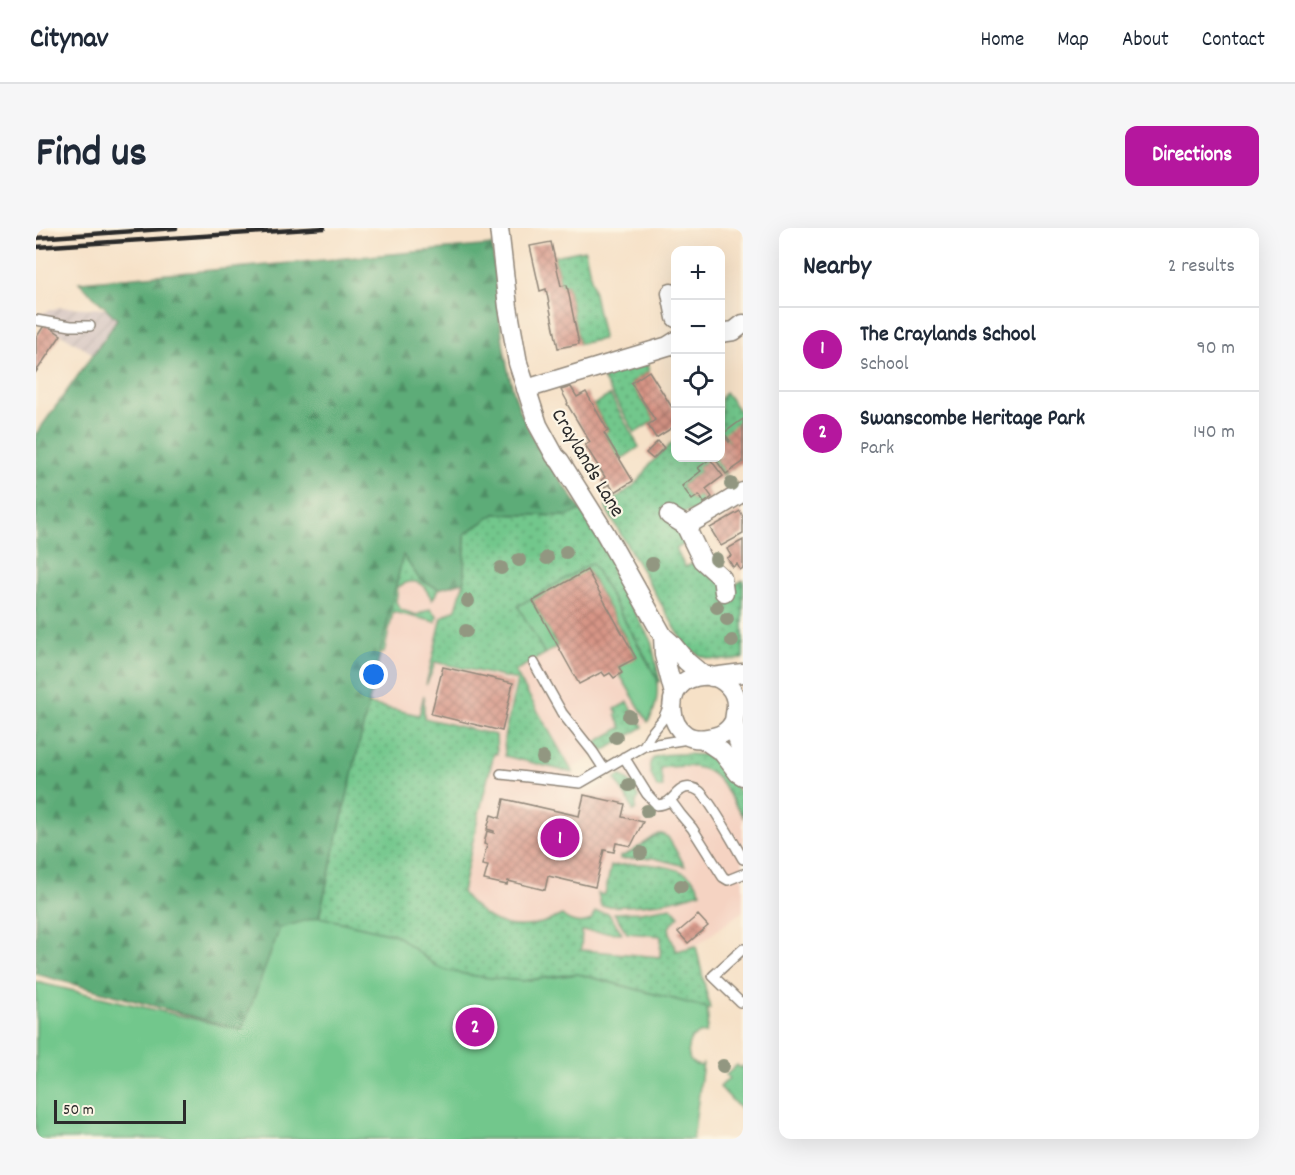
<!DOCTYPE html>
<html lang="en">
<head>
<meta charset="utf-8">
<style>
	:root { --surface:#fff; --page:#f6f6f7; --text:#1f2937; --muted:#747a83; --line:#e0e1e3; --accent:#b5179e }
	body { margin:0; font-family:Dekko,sans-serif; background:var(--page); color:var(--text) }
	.controls { position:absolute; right:18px; top:18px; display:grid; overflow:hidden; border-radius:12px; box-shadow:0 6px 24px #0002 }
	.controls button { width:54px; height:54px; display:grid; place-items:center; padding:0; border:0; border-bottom:2px solid var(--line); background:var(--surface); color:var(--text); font:30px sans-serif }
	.scale { position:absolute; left:18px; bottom:15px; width:132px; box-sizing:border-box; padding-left:6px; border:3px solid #2b2b2b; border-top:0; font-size:16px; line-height:21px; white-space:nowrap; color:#2b2b2b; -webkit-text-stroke:4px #fcf5e5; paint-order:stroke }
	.you { position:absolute; left:338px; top:447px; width:21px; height:21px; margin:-15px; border:4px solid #fff; border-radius:50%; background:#1a73e8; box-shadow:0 0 0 9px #1a73e833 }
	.badge { display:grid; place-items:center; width:39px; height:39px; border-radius:50%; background:var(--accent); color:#fff; font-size:20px; font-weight:700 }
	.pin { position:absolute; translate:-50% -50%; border:3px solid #fff; box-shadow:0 2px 6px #0006 }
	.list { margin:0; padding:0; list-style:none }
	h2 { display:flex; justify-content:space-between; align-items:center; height:78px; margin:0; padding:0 24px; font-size:26px }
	h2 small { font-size:20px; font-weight:400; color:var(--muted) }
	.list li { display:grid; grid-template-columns:39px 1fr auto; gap:18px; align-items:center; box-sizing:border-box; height:84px; padding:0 24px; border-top:2px solid var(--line) }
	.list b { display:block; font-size:22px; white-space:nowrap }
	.list p { margin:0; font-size:20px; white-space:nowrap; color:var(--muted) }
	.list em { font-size:20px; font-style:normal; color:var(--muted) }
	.icon { flex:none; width:33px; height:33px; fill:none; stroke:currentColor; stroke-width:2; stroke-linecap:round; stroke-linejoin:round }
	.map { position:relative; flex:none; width:707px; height:911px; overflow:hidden; border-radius:12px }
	header { display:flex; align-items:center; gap:36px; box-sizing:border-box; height:84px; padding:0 30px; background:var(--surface); border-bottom:2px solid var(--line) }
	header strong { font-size:28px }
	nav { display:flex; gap:33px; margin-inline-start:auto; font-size:21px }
	.intro { display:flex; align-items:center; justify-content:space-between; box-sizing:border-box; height:144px; padding:0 36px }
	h1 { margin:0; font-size:42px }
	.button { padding:15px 27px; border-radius:12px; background:var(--accent); color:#fff; font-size:21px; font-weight:700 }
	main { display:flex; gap:36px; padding:0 36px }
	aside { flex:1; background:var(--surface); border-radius:12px; box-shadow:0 6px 24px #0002 }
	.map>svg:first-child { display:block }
</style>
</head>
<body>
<header>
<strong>Citynav</strong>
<nav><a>Home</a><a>Map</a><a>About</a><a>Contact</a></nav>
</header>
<div class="intro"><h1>Find us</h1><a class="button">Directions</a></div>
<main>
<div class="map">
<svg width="707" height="911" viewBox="0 0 707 911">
	<defs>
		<pattern id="industrial-furrows" width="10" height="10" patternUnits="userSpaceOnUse" patternTransform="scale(1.5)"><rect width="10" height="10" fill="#d1c0bd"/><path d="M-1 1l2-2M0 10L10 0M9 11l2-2" fill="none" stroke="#b4a5a3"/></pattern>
		<pattern id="grass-dots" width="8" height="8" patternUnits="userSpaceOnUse" patternTransform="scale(1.5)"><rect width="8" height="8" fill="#72c78c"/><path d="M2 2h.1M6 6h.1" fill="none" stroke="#5ea273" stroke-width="1.8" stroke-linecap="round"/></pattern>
		<pattern id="forest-firs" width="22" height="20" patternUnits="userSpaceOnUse" patternTransform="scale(1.5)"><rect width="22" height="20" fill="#5dac78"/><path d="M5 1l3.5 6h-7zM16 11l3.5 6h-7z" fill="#4d8c63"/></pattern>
		<pattern id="building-cross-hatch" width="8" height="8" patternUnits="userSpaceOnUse" patternTransform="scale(1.5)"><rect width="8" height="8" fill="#d79586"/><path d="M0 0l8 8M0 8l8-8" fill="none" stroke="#af7a6e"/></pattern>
	</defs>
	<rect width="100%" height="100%" fill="#fcf5e5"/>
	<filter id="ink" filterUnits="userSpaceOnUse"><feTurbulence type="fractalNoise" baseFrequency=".0167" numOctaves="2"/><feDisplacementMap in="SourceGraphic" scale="12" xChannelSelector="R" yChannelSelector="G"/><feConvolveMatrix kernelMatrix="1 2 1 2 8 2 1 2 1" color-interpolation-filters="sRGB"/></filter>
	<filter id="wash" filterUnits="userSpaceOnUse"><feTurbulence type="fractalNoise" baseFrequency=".008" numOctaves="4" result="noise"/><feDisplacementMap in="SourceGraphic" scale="24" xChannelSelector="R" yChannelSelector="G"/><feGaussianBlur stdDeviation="1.35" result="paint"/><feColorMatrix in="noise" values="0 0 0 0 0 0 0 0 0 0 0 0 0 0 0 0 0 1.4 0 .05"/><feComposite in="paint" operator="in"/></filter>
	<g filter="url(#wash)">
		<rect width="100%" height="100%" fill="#f6e1c7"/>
		<path fill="#f5d3c2" d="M367 326 403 361 428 354 556 335 621 449 622 467 620 476 616 487 605 501 535 541 547 562 548 566 585 547 609 532 621 528 647 526 668 527 681 533 707 570V683L660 718 674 781 547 747 360 707 283 689Z"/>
		<path fill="url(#industrial-furrows)" d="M24 79 71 81 81 91 57 126 9 96 0 92V87Z"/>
		<path fill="url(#grass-dots)" stroke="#4e795c" stroke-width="1.5" d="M549 22 567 109 566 111 543 116 531 57 525 58 518 28Z
			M611 136 613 143 595 155 619 192 599 205 566 149Z
			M689 164 707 188V192L693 214 685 209V170Z
			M574 167 603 219 584 232 568 205 572 202 557 177Z
			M639 212 640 230H683L680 232 690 246H687V249L674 231 663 239 665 243 646 258 656 271 663 267 668 274 672 272 678 278 645 285 639 296 650 315 640 321 649 339 660 334 694 360 707 352V431C685 433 666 434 649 417L569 279 598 257 608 246 614 236Z
			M545 282 578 338 575 341 615 413 624 453 621 454V449L556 335 482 378 509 426 479 443 537 545 469 528 468 510 481 452 399 434 396 444 390 457 406 389 420 381 428 354 429 306 459 286 531 288Z
			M367 326 384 352 403 361 396 372C388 355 380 348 362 359L360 374 365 382 381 387 394 381 401 387 400 394 357 384 348 425H344Z
			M388 467V490L460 507 461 526 458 525 442 590 426 664C430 671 436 676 442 681 467 704 496 702 526 687 533 694 546 697 555 692L559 684 572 685 586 705 546 703 545 722 624 729 625 708 591 705 578 685 604 684 635 679 643 688 633 699 635 710 641 723 660 718 674 781 547 747 536 746 486 753 445 749 412 743 400 738 360 707 283 689 332 476 383 487Z
			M592 474 607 499 566 524 560 514 586 499 579 487 582 485 579 481Z
			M647 526 668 527 686 537 707 570V589C680 546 679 533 624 540L627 559 621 560C619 554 615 548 614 542 610 524 635 526 647 526Z
			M585 547 593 553 603 569 600 574V582L597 583 596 579 580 552 579 551Z
			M622 606H626L632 609 649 638 617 630 584 631V629L595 624Z
			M595 636C612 635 639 638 654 648 659 651 662 659 665 664 633 675 598 680 565 678L562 665 567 667 569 666 575 638Z"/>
		<path fill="url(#forest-firs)" stroke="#446c52" stroke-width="1.5" d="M456 17C463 71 464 129 483 180 497 216 524 250 545 282L531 288 459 286 429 306 428 354 403 361 384 352 367 327 283 689 244 700 206 802 0 746V206L71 107 81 91 43 54Z"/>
		<path fill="#72c78c" stroke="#4e795c" stroke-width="1.5" d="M556 335 621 451C622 467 621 480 612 494L584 447 586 445 583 439 600 429 552 343 497 373 522 418 509 426 482 378Z
			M283 689 360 707 400 738 412 743 445 749 486 753 542 746 671 780 672 791 670 805C651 806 650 818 654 833L660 837 666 838 667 835 657 911H0V754L206 802 244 700Z
			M701 837 704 840 707 838V884L684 859 693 850 690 847Z"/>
		<g id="blocks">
			<path fill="url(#building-cross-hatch)" d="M515 14 525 58 531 57 543 116 522 120 510 61 504 63 494 18Z
				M9 96 25 107 0 144V110Z
				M613 143 639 184V198L620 210 612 197 619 192 595 155Z
				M535 159 541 169 550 164 572 203 568 205 597 253 579 264 573 256 569 259 565 252 569 249 549 217 554 214 531 176 532 175 525 162Z
				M707 191V234L690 246 680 232 686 227 684 225V209L688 207 693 214 694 213 688 205Z
				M622 213 628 220 617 231 610 225Z
				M674 231 687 248 670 261 676 269 668 275 663 267 656 272 646 258 665 243 662 240Z
				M704 283 707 289V306L685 318 674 300Z
				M707 312V340L704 342 701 336 697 339 691 330 695 328 691 321Z
				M551 342 600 430 583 439 586 445 578 450 574 445 569 448 566 444 543 456 497 373Z
				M407 439 477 455 466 503 395 486Z
				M548 567 589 576 586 589 607 594 595 618 580 615 578 624 568 622 559 659 512 648 509 662 472 653 471 657 448 652 452 638 446 637 451 617 448 616 451 603 458 605V603L451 601 455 587 464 590 468 571 543 588Z
				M662 687 672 698 652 715 642 704Z"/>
		</g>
	</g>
	<g filter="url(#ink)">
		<use href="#blocks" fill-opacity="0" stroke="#908679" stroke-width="1.5"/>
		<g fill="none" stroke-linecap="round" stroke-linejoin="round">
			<defs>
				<path id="lane" d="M0 92 35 98H54
					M498 435 526 485 557 524 568 541
					M608 518 614 507 627 491 633 477
					M588 529 611 566 621 577C638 576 637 564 649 560 653 559 659 560 663 563 672 568 700 619 707 631
					M465 546 544 555 608 518 652 511
					M634 572 645 587 656 600 687 649 692 652 707 646
					M707 721 677 748 704 774H707"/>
				<path id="street" d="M463 0 472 79 482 135 502 197 519 228 524 233 568 303 627 408 636 416 650 433 668 448
					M635 65 640 90
					M684 105 698 103 707 96
					M490 161 632 118 640 113
					M633 287 649 297 666 332 686 350 688 364
					M650 298 676 283 707 264
					M627 408 628 427 638 466
					M676 449 707 445
					M698 493C692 504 685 508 672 510 665 511 656 511 650 507 633 496 631 466 648 454 655 449 666 447 674 448 688 450 700 462 700 477 700 483 698 489 698 495 700 507 704 520 707 531
					M667 511 686 524 702 545 707 548"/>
			</defs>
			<use href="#lane" stroke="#908679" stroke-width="12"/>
			<use href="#street" stroke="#908679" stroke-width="21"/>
			<use href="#lane" stroke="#fff" stroke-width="9"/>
			<use href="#street" stroke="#fff" stroke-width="18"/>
			<path stroke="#2b2b2b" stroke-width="4.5" d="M0 10 140 0
				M0 19 288 0"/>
		</g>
		<g fill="#929781">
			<circle cx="695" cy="256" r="7"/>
			<circle cx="530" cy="324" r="7"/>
			<circle cx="511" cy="330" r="7"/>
			<circle cx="680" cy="331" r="7"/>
			<circle cx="483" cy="332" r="7"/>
			<circle cx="616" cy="336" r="7"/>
			<circle cx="465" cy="340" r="7"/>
			<circle cx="432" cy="373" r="7"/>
			<circle cx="681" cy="379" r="7"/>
			<circle cx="691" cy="391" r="7"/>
			<circle cx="430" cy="403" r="7"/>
			<circle cx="696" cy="413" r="7"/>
			<circle cx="593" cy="488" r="7"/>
			<circle cx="580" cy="509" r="7"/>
			<circle cx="507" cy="530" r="7"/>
			<circle cx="593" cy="557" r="7"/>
			<circle cx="611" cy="583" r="7"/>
			<circle cx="605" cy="625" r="7"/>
			<circle cx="645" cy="658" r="7"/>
			<circle cx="687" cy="838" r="7"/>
		</g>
	</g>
	<g text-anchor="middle" stroke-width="4.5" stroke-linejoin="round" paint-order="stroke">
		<g font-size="21" fill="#2b2b2b" stroke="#fcf5e5">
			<text transform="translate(553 234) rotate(59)" y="7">Craylands Lane</text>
		</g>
	</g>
</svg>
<div class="controls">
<button>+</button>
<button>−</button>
<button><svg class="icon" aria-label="locate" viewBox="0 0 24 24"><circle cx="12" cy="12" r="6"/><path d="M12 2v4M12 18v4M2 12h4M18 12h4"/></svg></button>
<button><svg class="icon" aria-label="layers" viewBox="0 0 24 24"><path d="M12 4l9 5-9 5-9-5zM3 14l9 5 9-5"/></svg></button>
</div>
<div class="scale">50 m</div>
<div class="you"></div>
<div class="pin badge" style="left:524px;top:610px">1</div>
<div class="pin badge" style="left:439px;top:799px">2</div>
</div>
<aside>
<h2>Nearby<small>2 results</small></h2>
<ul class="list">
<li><span class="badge">1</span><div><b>The Craylands School</b><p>School</p></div><em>90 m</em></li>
<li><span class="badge">2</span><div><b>Swanscombe Heritage Park</b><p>Park</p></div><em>140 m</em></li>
</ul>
</aside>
</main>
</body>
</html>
